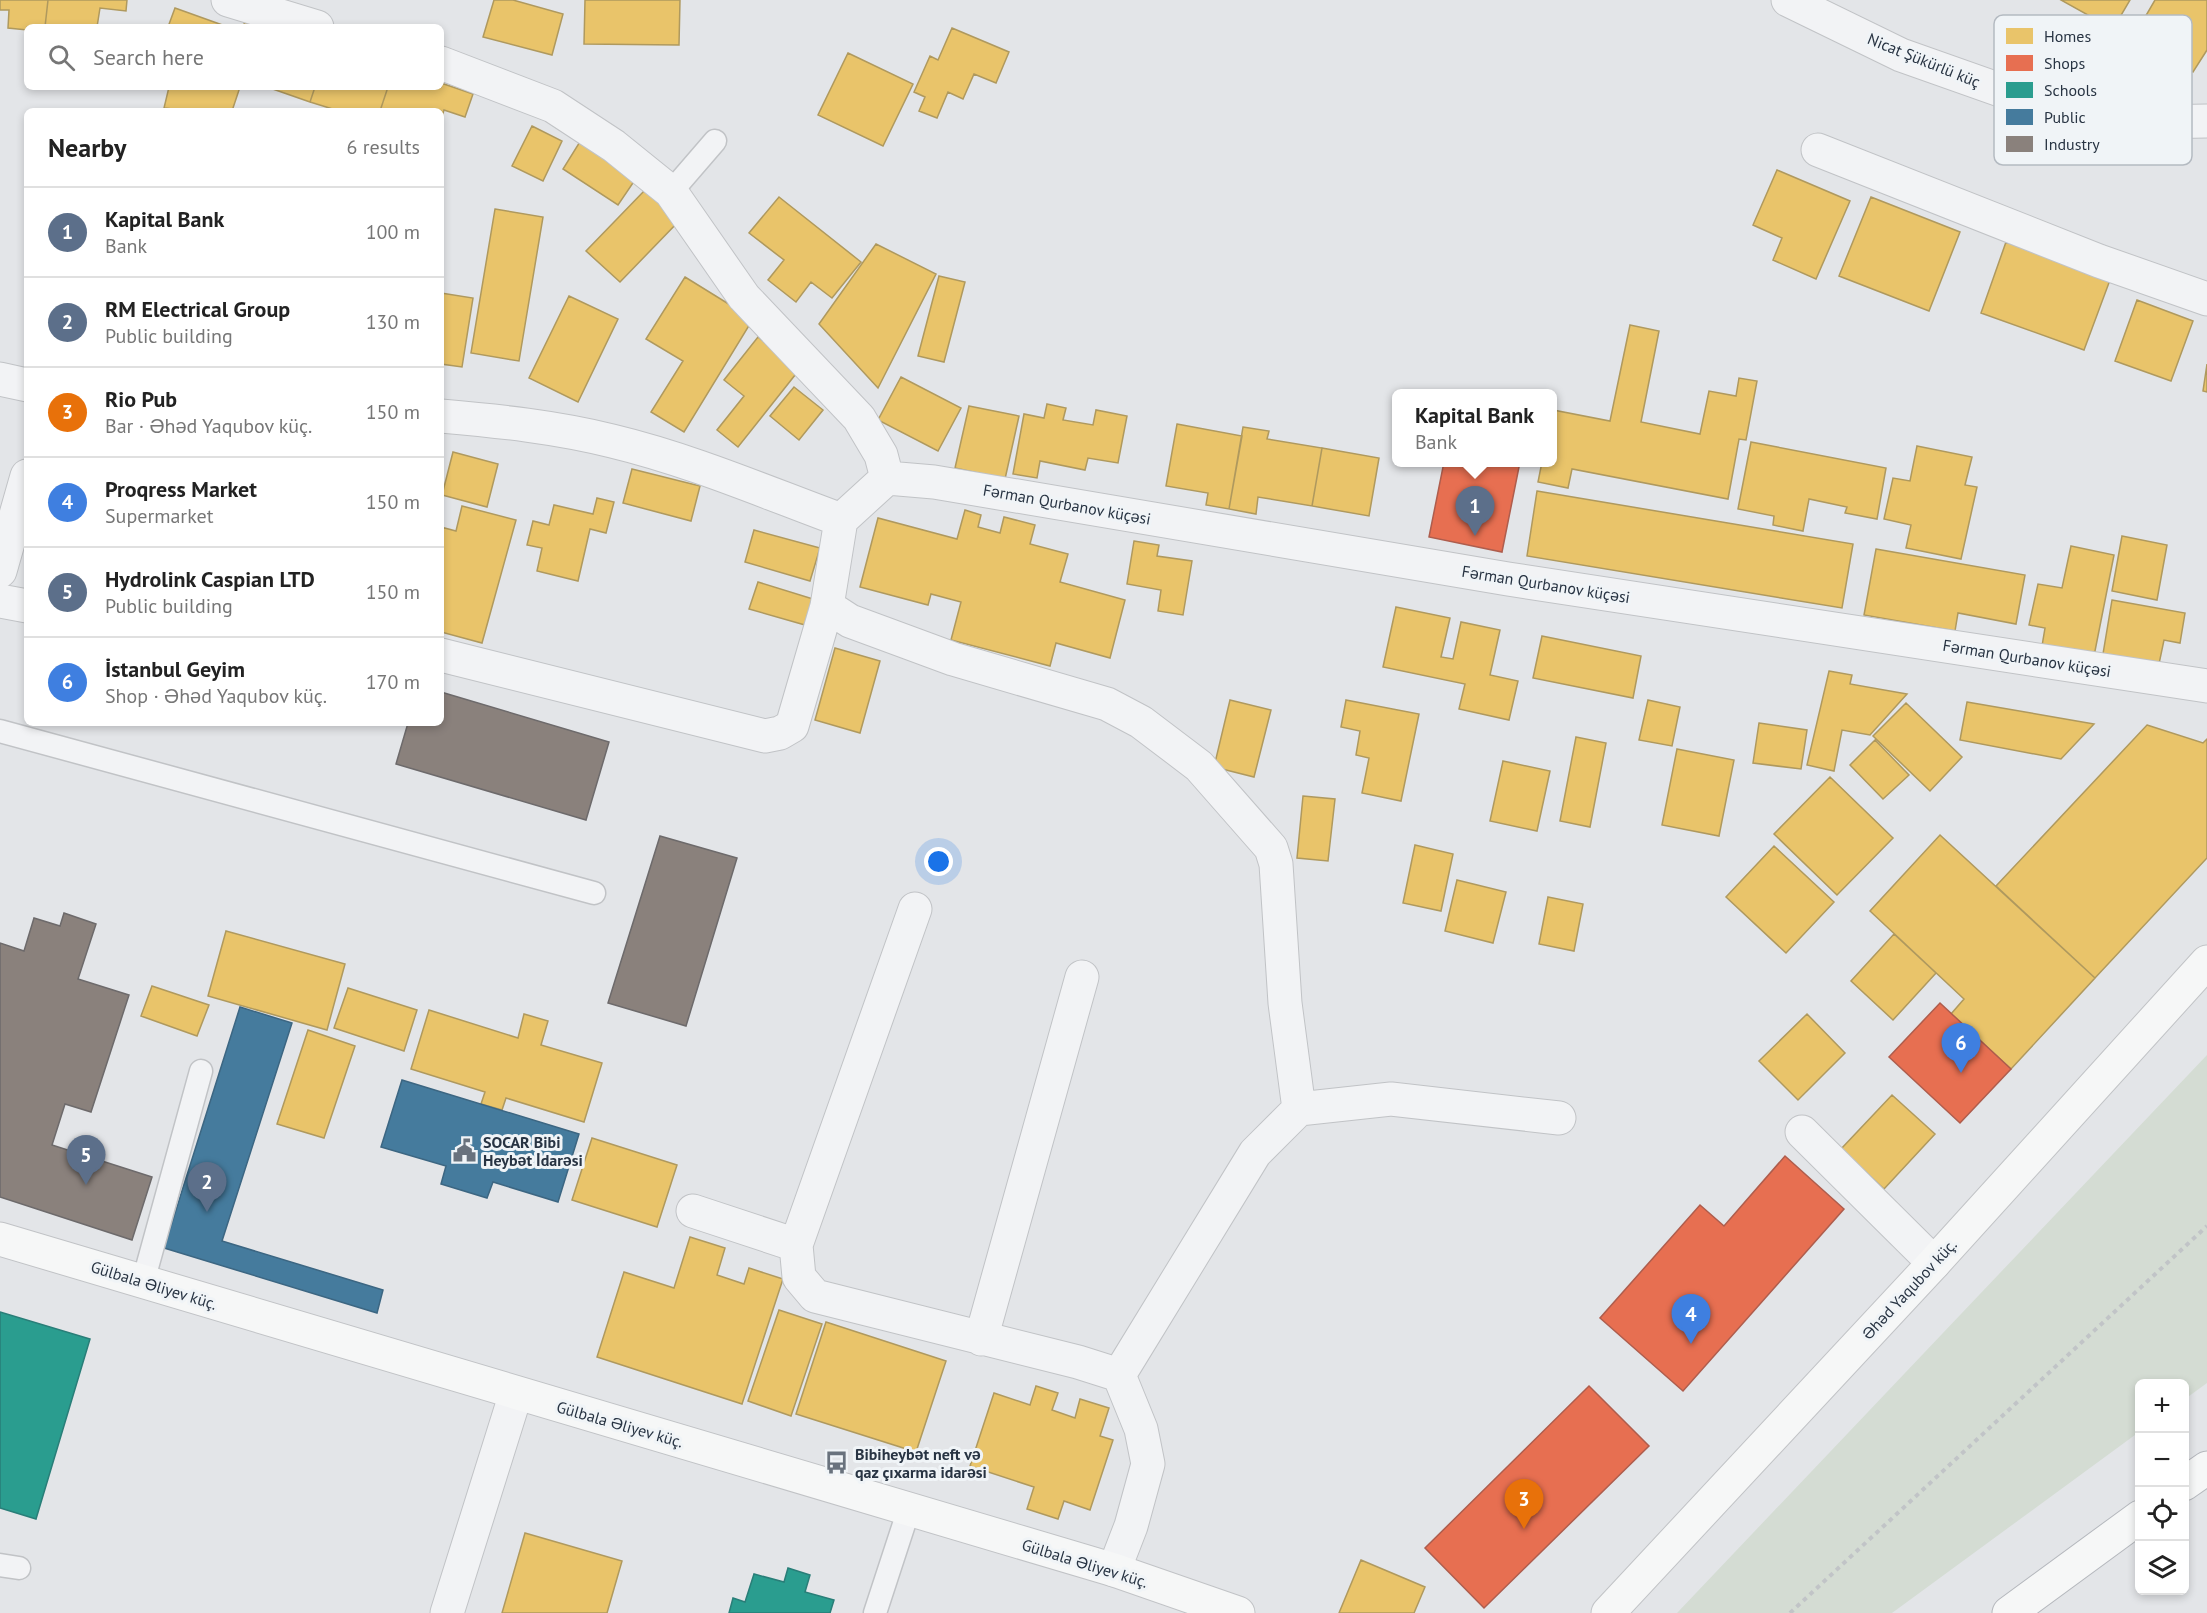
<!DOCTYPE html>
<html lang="en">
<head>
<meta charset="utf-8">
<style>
	:root { --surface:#fff; --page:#f6f6f6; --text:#222; --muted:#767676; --line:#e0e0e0; --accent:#69727d }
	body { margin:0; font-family:"PT Sans",sans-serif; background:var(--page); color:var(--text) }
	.controls { position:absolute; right:18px; bottom:18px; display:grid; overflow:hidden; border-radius:9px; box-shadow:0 3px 9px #0003 }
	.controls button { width:54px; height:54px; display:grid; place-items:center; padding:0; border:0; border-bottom:2px solid var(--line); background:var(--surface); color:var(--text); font:30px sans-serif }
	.you { position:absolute; left:939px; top:862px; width:21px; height:21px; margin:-15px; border:4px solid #fff; border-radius:50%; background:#1a73e8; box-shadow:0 0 0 9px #1a73e833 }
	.badge { display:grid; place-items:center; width:39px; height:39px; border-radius:50%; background:var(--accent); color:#fff; font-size:20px; font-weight:700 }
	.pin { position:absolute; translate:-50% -50px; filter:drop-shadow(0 2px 3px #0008) }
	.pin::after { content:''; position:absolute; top:32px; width:21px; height:18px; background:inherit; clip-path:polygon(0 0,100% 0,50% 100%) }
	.popup { position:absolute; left:1392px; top:389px; width:165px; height:78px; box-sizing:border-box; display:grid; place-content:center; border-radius:9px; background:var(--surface); filter:drop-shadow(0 2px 4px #0005); font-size:20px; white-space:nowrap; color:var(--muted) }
	.popup b { font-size:22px; color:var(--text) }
	.popup::after { content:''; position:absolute; left:50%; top:100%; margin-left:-12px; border:12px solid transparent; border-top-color:var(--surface) }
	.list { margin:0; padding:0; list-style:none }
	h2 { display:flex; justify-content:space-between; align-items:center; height:78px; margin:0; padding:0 24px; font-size:26px }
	h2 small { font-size:20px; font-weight:400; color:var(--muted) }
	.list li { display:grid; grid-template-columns:39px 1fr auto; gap:18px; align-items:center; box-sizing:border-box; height:90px; padding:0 24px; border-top:2px solid var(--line) }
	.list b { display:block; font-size:22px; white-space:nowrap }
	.list p { margin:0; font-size:20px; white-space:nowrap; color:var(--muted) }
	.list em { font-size:20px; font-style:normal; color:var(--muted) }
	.icon { flex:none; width:33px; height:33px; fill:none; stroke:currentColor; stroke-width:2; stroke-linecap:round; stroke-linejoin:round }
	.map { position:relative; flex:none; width:2207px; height:1613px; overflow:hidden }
	.search { position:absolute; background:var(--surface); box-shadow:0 3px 9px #0003; left:24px; top:24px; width:420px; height:66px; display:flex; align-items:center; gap:15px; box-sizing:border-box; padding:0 21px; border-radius:9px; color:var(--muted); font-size:22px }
	.panel { position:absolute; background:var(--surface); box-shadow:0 3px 9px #0003; left:24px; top:108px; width:420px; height:618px; border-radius:9px }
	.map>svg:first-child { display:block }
</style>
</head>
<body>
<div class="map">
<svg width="2207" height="1613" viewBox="0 0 2207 1613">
	<rect width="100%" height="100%" fill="#e3e5e8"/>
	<path fill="#d4dcd3" d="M2207 1055V1383L2185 1399 2184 1384H2140L2139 1432 1892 1613H1677Z"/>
	<path fill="#e9c46a" stroke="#af995e" stroke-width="1.5" d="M0 0H48L45 27H27V30L8 28 9 10H0Z
		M48 0H127L126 11 100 8 97 27H45Z
		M494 0H513L563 14 552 55 483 37Z
		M585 0H680L679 45 584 44Z
		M2061 0H2130L2113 29Z
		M2155 0H2207V50L2193 72 2134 36Z
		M175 8 228 27H168Z
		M246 19 274 27H243Z
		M952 28 1009 52 996 83 974 74 963 99 948 92 937 118 919 111 925 97 914 92 930 56 938 60Z
		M848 53 913 84 883 146 818 115Z
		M441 83 473 94 465 117 444 110 441 120V111H380L388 87H441Z
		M169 87H240L232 111H191L164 108Z
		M267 87H315L310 102Z
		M315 87H388L380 111H339L310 102Z
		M532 126 562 141 543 181 512 166Z
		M581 140 637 177 618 205 563 169Z
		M1777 170 1850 201 1816 279 1773 260 1782 238 1753 225Z
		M645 190 679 221 620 282 586 251Z
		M779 197 861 262 832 298 811 282 796 302 768 280 784 260 749 233Z
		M1871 197 1960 232 1929 311 1839 276Z
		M495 209 543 217 519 361 471 353Z
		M2006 242 2110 280 2084 350 1981 313Z
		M876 244 936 274 878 388 819 324Z
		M939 276 965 282 944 362 918 356Z
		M685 277 753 319 684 432 651 412 683 361 646 339Z
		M441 293 473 298 462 367 441 364Z
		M569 296 618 319 578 402 529 378Z
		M2137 300 2193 321 2171 381 2115 361Z
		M1630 325 1659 331 1641 422 1700 434 1709 391 1736 396 1739 378 1757 381 1746 440 1739 439 1728 499 1572 469 1568 488 1538 482 1542 462H1553V410L1610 421Z
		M758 337 799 370 738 447 717 430 744 396 724 380Z
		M2207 364V392L2203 391Z
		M901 377 961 408 938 451 878 420Z
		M794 387 823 410 799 440 770 416Z
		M1047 404 1066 408 1063 420 1093 425 1096 410 1127 416 1118 463 1088 458 1085 470 1040 461 1037 478 1013 474 1024 414 1044 418Z
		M969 406 1019 416 1005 479 955 468Z
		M1177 424 1242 436 1229 509 1206 505 1208 493 1166 486Z
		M1243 427 1269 431 1267 439 1322 448 1312 506 1258 497 1256 514 1229 509Z
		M1751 442 1886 468 1877 519 1845 513 1847 507 1809 499 1803 531 1773 525 1774 516 1738 509Z
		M1917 446 1972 457 1965 485 1977 487 1961 559 1906 548 1911 525 1884 519 1893 478 1910 481Z
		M1322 448 1379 458 1369 516 1312 506Z
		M453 452 498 464 487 507 442 495Z
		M632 469 700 486 691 521 623 503Z
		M1537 491 1853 544 1842 608 1527 556Z
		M597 498 614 502 606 533 590 529 578 581 537 571 542 548 527 545 533 521 549 525 554 505 593 514Z
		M462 506 516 520 482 643 441 632V527L456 531Z
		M965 510 981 515 978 527 1000 533 1004 517 1035 525 1030 544 1068 554 1060 582 1125 600 1110 658 1056 643 1050 666 951 640 961 602 931 594 928 605 860 587 878 518 957 539Z
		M754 530 820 548 810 581 745 562Z
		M2122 536 2167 545 2157 600 2112 591Z
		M1134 541 1159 545 1157 556 1192 561 1183 615 1158 611 1161 590 1127 584Z
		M2071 546 2114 555 2094 656 2042 646 2045 628 2029 625 2038 584 2062 588Z
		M1876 549 2025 575 2016 624 1958 613 1955 631 1864 615Z
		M758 582 813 599 805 625 749 609Z
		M2112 600 2185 613 2180 643 2164 640 2159 664 2103 654Z
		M1396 607 1450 618 1441 657 1453 659 1461 622 1500 630 1490 675 1518 681 1509 720 1459 709 1465 684 1383 667Z
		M1542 636 1641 656 1633 698 1533 678Z
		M835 648 880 661 860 733 815 720Z
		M1829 671 1852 675 1850 684 1907 694 1870 735 1842 730 1834 771 1807 765Z
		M1230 700 1271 710 1254 777 1214 767Z
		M1346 700 1419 714 1401 801 1362 793 1369 758 1356 755 1360 731 1341 727Z
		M1648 700 1680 707 1672 746 1639 740Z
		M1967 702 2094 724 2061 759 1960 740Z
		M1906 703 1962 757 1930 791 1873 736Z
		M1759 723 1807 730 1801 769 1753 763Z
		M2147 725 2203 743 2207 739V858L2095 978 1996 886Z
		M1576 737 1606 743 1590 827 1560 821Z
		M1875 740 1909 775 1883 799 1850 765Z
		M1677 749 1734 760 1719 836 1662 825Z
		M1503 761 1550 771 1537 831 1490 821Z
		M1830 777 1893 838 1837 895 1774 834Z
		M1303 796 1335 799 1328 861 1297 858Z
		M1940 835 2095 978 2011 1069 1951 1014 1964 999 1870 911Z
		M1415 845 1453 854 1441 911 1403 903Z
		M1774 846 1834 902 1786 953 1726 897Z
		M1457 880 1506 892 1493 943 1445 931Z
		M1548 897 1583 904 1574 951 1539 944Z
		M226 931 345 964 327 1030 208 996Z
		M1894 934 1936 973 1893 1020 1851 981Z
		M152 986 209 1005 197 1036 141 1016Z
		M348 988 417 1010 404 1051 334 1028Z
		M429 1010 518 1038 524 1014 548 1021 541 1045 602 1063 584 1122 506 1098 502 1110 481 1104 485 1092 411 1069Z
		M1807 1014 1845 1053 1798 1100 1759 1061Z
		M308 1030 355 1046 324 1138 277 1124Z
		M1892 1095 1935 1134 1884 1189 1841 1149Z
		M592 1138 677 1165 657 1227 572 1200Z
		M690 1237 725 1248 717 1275 744 1284 749 1268 783 1279 742 1404 597 1357 624 1272 674 1288Z
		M779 1310 822 1324 791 1416 748 1401Z
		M826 1322 946 1361 916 1452 796 1414Z
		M1036 1386 1058 1393 1052 1410 1075 1418 1080 1399 1109 1408 1100 1436 1113 1440 1090 1510 1064 1501 1058 1519 1027 1509 1034 1487 970 1466 994 1393 1030 1405Z
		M525 1533 622 1561 607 1613H502Z
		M1361 1560 1425 1587 1414 1613H1339Z"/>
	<path fill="#e76f51" stroke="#ae5d4d" stroke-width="1.5" d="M1444 462H1520L1502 552 1429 537Z
		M1940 1003 2011 1069 1960 1123 1889 1057Z
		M1785 1156 1844 1209 1683 1391 1600 1318 1700 1205 1724 1226Z
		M1589 1386 1649 1446 1484 1608 1425 1548Z"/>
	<path fill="#2a9d8f" stroke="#297e78" stroke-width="1.5" d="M0 1312 90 1339 36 1519 0 1508Z
		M788 1568 810 1575 805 1592 834 1600 830 1613H729L733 1598 745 1602 754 1574 784 1582Z"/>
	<path fill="#457b9d" stroke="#3c6682" stroke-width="1.5" d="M240 1007 292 1023 222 1241 383 1290 377 1313 164 1248Z
		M402 1080 579 1134 558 1202 493 1182 487 1198 441 1184 446 1166 381 1147Z"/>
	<path fill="#8a817c" stroke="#6d6a6b" stroke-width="1.5" d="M441 692 609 742 586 820 396 764 408 723H441Z
		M660 836 737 858 686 1026 608 1003Z
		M64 913 96 924 78 979 129 995 91 1112 65 1104 52 1145 152 1177 132 1240 0 1197V943L24 951 34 918 60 926Z"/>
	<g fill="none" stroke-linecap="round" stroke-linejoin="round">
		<defs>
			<path id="lane" d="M671 192 715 141
				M0 731 594 893
				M143 1282 201 1071
				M0 1565 19 1568
				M875 1613 909 1509"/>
			<path id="street" d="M228 0 317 27
				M1788 0 1901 55 2054 109 2156 122 2207 121
				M441 63 553 106 614 146 671 192 744 297 859 418 881 455 887 478 934 482 1508 579 2207 686
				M1818 150 2099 261 2207 299
				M0 379 27 385
				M441 416C498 421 556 427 612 441 691 460 765 492 841 520L887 478
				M841 520 827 606 850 621 888 635 953 659 1107 704 1141 722 1199 766 1271 848 1276 864 1285 1003 1299 1109
				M0 571 27 476
				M0 601 27 606
				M441 655 765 736 780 733 792 726 827 606
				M915 909 796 1245 799 1277 815 1296 1078 1362 1119 1375 1141 1429 1148 1464 1131 1526 1114 1570
				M1802 1132 1934 1263
				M693 1211 796 1245
				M981 1339 1082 977
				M1119 1375 1255 1153 1299 1109 1391 1099 1559 1118
				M447 1613 516 1393"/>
			<path id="secondary" d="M0 1239 1114 1570 1238 1613
				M1608 1613 1934 1263 2207 962"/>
			<path id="highway" d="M2184 1484 2207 1468
				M2009 1613 2140 1517"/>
		</defs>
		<use href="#lane" stroke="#c1c3c6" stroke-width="25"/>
		<use href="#street" stroke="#c1c3c6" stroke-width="35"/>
		<use href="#secondary" stroke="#c1c3c6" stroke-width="35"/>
		<use href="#highway" stroke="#b5b8bd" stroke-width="35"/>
		<path stroke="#c1c4c7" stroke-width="4" stroke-dasharray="4.5 4.5" stroke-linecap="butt" d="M1790 1613 2207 1226"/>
		<use href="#lane" stroke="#f2f3f5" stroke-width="22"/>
		<use href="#street" stroke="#f2f3f5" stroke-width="33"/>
		<use href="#secondary" stroke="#f6f7f7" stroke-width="33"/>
		<use href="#highway" stroke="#f6f7f7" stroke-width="33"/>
	</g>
	<defs>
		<symbol id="civic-bare" viewBox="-9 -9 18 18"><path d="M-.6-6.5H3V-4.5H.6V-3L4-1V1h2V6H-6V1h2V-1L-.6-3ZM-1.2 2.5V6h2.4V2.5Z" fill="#69727d" stroke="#f0f4f7" stroke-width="2.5" paint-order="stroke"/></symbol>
		<symbol id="bus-bare" viewBox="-9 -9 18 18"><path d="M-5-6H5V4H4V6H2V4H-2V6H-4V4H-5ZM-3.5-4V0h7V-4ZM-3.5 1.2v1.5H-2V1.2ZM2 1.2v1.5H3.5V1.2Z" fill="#69727d" stroke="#f0f4f7" stroke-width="2.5" paint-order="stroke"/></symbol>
	</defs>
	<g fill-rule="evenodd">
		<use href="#civic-bare" x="448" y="1134" width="33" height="33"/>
		<use href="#bus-bare" x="820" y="1446" width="33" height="33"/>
	</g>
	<g text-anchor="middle" stroke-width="6" stroke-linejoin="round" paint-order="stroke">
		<g font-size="16" fill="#283443" stroke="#f0f4f7">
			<text transform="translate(1924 60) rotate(22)" y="6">Nicat Şükürlü küç</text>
			<text transform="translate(1067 504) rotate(10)" y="6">Fərman Qurbanov küçəsi</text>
			<text transform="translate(1546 584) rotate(9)" y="6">Fərman Qurbanov küçəsi</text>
			<text transform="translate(2027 658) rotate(9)" y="6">Fərman Qurbanov küçəsi</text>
			<text transform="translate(154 1285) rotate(17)" y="6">Gülbala Əliyev küç.</text>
			<text transform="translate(1909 1289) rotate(-47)" y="6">Əhəd Yaqubov küç.</text>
			<text transform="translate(620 1424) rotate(16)" y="6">Gülbala Əliyev küç.</text>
			<text transform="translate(1085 1563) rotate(17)" y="6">Gülbala Əliyev küç.</text>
		</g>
		<g font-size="16" font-weight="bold" fill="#283443" stroke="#f0f4f7" text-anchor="start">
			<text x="483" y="1148">SOCAR Bibi<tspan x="483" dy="18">Heybət İdarəsi</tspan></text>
			<text x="855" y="1460">Bibiheybət neft və<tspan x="855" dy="18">qaz çıxarma idarəsi</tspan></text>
		</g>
	</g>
	<rect x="1994" y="15" width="198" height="150" rx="9" fill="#f0f4f7" stroke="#b4bac1" stroke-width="1.5"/>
	<rect x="2006" y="28" width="27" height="16" fill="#e9c46a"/>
	<rect x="2006" y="55" width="27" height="16" fill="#e76f51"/>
	<rect x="2006" y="82" width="27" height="16" fill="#2a9d8f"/>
	<rect x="2006" y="109" width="27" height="16" fill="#457b9d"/>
	<rect x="2006" y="136" width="27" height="16" fill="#8a817c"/>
	<g font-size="16" fill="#283443">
		<text x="2044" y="42">Homes</text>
		<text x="2044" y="69">Shops</text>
		<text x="2044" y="96">Schools</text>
		<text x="2044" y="123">Public</text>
		<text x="2044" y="150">Industry</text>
	</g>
</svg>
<div class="controls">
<button>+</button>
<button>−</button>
<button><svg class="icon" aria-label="locate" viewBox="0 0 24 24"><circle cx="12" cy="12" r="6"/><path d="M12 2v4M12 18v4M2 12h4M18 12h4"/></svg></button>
<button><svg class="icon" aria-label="layers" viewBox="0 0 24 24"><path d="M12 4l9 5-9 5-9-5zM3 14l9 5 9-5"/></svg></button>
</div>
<div class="you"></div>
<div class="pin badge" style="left:1475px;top:536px;background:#5c6f8a">1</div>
<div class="popup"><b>Kapital Bank</b>Bank</div>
<div class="pin badge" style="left:207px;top:1212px;background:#5c6f8a">2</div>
<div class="pin badge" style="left:1524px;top:1529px;background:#e8710a">3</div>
<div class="pin badge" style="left:1691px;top:1344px;background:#3f7fe0">4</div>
<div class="pin badge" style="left:86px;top:1185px;background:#5c6f8a">5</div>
<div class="pin badge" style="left:1961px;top:1073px;background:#3f7fe0">6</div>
<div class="search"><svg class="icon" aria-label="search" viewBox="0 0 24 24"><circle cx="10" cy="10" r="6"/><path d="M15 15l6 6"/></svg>Search here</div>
<section class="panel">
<h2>Nearby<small>6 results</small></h2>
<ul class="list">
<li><span class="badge" style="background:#5c6f8a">1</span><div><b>Kapital Bank</b><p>Bank</p></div><em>100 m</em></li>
<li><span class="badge" style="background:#5c6f8a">2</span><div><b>RM Electrical Group</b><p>Public building</p></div><em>130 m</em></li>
<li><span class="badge" style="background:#e8710a">3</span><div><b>Rio Pub</b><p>Bar · Əhəd Yaqubov küç.</p></div><em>150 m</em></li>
<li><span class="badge" style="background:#3f7fe0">4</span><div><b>Proqress Market</b><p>Supermarket</p></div><em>150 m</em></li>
<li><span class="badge" style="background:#5c6f8a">5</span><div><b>Hydrolink Caspian LTD</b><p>Public building</p></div><em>150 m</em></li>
<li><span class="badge" style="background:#3f7fe0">6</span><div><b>İstanbul Geyim</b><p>Shop · Əhəd Yaqubov küç.</p></div><em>170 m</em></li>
</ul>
</section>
</div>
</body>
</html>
